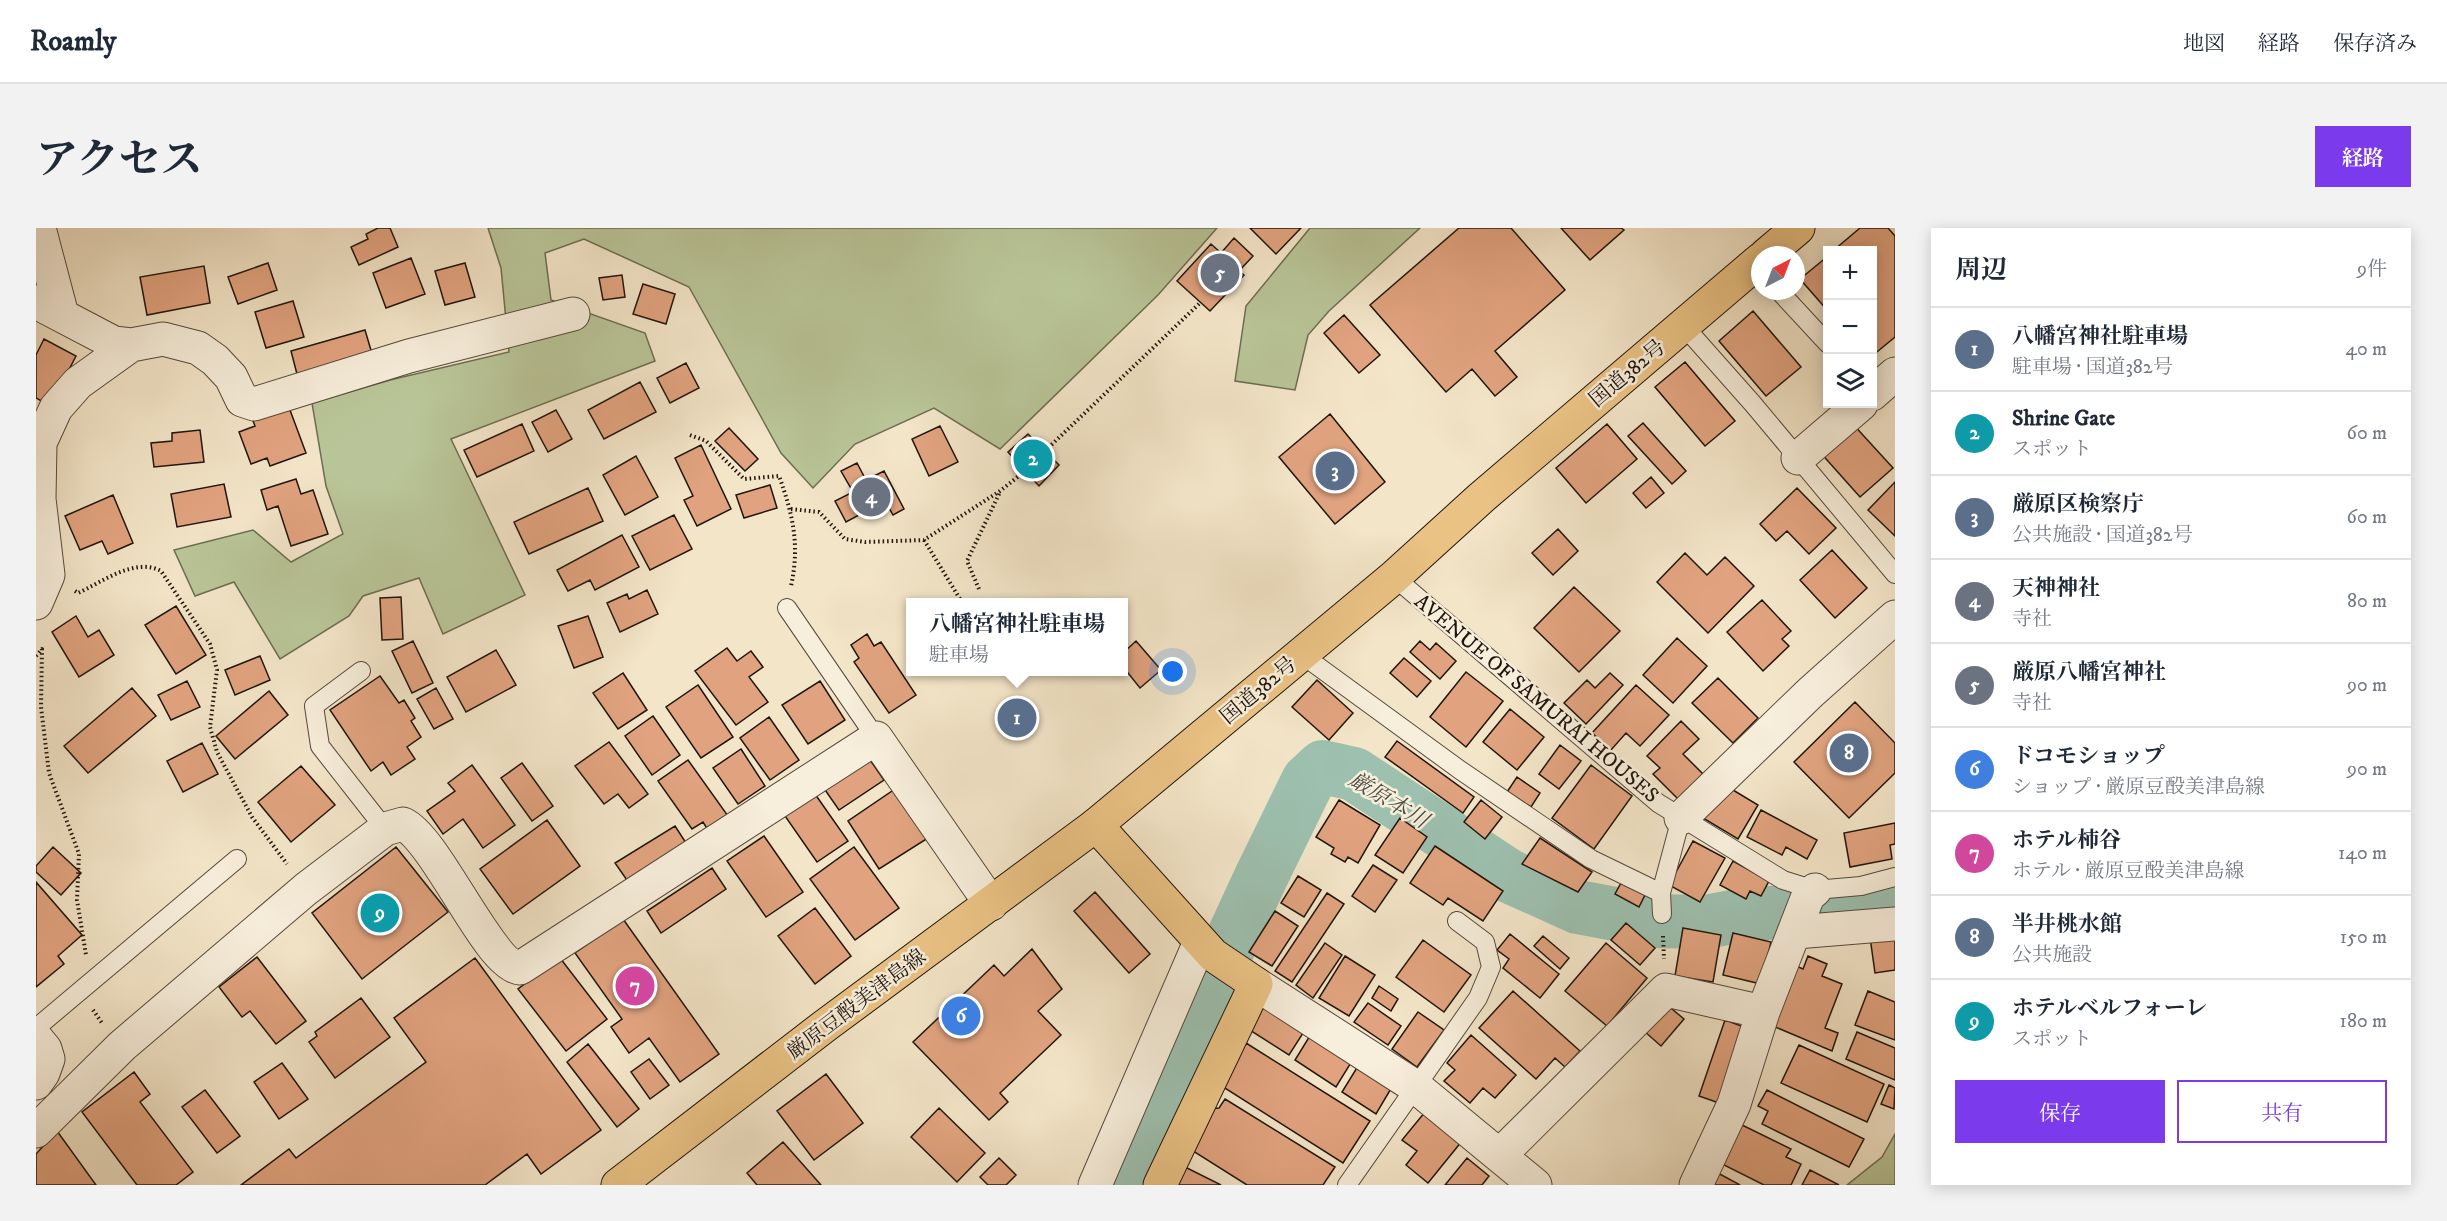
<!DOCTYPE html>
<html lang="ja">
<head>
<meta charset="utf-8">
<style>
	:root { --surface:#fff; --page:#f2f2f3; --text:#1f2937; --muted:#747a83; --line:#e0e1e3; --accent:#7c3aed }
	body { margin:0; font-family:"IM FELL DW Pica","Noto Serif JP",serif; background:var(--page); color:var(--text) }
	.controls { position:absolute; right:18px; top:18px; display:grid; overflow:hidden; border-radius:0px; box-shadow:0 3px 15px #0003 }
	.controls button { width:54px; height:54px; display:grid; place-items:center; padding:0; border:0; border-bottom:2px solid var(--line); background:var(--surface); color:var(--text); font:30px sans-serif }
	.compass { position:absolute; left:1715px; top:18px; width:54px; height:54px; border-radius:50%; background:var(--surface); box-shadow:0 3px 15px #0003; rotate:42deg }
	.you { position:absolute; left:1137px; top:444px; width:21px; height:21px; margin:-15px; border:4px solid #fff; border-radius:50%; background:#1a73e8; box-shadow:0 0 0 9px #1a73e833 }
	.badge { display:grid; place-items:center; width:39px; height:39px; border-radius:50%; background:var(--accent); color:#fff; font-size:20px; font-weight:700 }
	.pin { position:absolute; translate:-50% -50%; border:3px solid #fff; box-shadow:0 2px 6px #0006 }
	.popup { position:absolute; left:870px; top:370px; width:222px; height:78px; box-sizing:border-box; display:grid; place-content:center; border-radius:0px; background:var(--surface); filter:drop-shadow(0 2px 4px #0005); font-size:20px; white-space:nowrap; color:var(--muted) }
	.popup b { font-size:22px; color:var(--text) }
	.popup::after { content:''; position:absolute; left:50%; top:100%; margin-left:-12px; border:12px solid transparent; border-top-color:var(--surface) }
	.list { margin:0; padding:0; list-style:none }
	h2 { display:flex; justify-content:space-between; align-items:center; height:78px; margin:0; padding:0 24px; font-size:26px }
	h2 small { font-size:20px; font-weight:400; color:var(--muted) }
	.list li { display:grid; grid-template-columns:39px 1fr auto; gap:18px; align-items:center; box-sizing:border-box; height:84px; padding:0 24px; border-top:2px solid var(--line) }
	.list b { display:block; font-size:22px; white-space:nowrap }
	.list p { margin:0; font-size:20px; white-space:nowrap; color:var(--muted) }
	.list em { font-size:20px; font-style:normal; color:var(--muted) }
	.actions { display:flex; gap:12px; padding:18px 24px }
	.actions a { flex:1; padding:14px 0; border:2px solid var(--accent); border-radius:0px; text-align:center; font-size:21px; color:var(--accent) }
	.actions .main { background:var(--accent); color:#fff }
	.icon { flex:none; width:33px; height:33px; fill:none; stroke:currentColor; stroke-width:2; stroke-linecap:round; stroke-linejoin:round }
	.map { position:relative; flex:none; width:1859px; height:957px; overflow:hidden; border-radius:0px }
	header { display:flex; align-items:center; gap:36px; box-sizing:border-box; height:84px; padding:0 30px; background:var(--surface); border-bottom:2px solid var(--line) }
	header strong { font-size:28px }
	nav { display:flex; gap:33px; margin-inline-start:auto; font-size:21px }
	.intro { display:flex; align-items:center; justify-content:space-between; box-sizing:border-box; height:144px; padding:0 36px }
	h1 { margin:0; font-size:42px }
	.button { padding:15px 27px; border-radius:0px; background:var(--accent); color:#fff; font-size:21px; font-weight:700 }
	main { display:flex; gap:36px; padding:0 36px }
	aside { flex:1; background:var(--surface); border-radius:0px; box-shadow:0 3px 15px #0003 }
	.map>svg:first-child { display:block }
</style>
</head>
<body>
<header>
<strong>Roamly</strong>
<nav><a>地図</a><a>経路</a><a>保存済み</a></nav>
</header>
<div class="intro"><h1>アクセス</h1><a class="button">経路</a></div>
<main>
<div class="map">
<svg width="1859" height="957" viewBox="0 0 1859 957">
	<rect width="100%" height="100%" fill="#f3e5c8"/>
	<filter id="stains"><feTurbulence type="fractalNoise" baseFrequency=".00333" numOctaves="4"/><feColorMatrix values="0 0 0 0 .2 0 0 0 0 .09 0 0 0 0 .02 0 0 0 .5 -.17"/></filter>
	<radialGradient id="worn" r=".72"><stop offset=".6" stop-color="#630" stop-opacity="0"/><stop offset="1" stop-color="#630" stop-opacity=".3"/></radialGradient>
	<path fill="#b9c598" stroke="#6c6d52" stroke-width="1.5" d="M452 0H1181L1122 67 964 221 898 180 819 216 777 260 745 225 653 59 548 11 509 25 515 72 609 105 619 133 415 211 489 367 407 406 383 350 327 368 313 388 244 431 198 354 159 368 138 322 217 302 255 334 307 306 290 258 276 175 354 152 473 124 465 40Z
		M1274 0H1384L1293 83 1272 107 1259 162 1199 153 1210 78Z
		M1859 906V957H1811L1846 929Z"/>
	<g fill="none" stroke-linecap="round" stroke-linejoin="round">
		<path stroke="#9dc0af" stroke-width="54" d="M1090 957 1126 872 1159 806 1183 740 1225 649 1272 553 1287 539 1318 546 1473 648 1542 679 1616 693 1670 694 1711 686 1818 681 1859 676"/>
	</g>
	<path fill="#e1a37f" stroke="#20150d" stroke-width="1.5" d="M342 0H354L362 19 323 37 315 19 332 11 330 6Z
		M1214 0H1265L1240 26Z
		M1423 0H1475L1529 62 1459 123 1481 149 1459 168 1436 141 1410 164 1334 77Z
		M1525 0H1585L1588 2 1554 32Z
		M1824 0H1852L1859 8V109L1836 128V22H1798Z
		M1198 10 1217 28 1203 43 1208 47 1174 83 1141 53 1175 16 1185 25Z
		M1792 28V83L1764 51Z
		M375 30 389 66 350 80 337 45Z
		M232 35 241 62 202 76 192 49Z
		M429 35 439 69 409 77 399 43Z
		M168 38 174 75 111 87 104 49Z
		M586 47 589 69 567 72 563 50Z
		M607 56 639 66 630 96 597 86Z
		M257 73 268 109 230 120 219 84Z
		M1717 83 1765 139 1730 168 1683 113Z
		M1308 87 1344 127 1323 145 1288 105Z
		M329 102 337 129 262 150 255 123Z
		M8 111 40 128 14 178 0 170V127Z
		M1649 134 1699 193 1669 218 1619 159Z
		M650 135 663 160 634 175 621 150Z
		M604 154 620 184 568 211 552 182Z
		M251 174 270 225 234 238 231 230 215 236 203 204 219 198 215 188Z
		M520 182 536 211 512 224 496 194Z
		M1294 186 1349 254 1299 296 1243 229Z
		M1815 194 1857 240 1824 269 1783 223Z
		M1607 195 1650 243 1636 256 1592 208Z
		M486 196 498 223 441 249 428 222Z
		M1571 196 1601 231 1550 275 1520 240Z
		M904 198 922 234 893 248 876 211Z
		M693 200 722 231 709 243 679 213Z
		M164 202 168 234 118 239 115 215 136 213V205Z
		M992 206 1023 237 1003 258 972 224Z
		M665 217 695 281 661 298 648 272 657 268 639 230Z
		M600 228 622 269 589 287 567 247Z
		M821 235 830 252 848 243 868 281 857 287 849 273 810 294 799 273 817 264 805 243Z
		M1615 249 1628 265 1610 280 1597 265Z
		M260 251 265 266 277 262 292 306 255 318 242 278 231 282 225 262Z
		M1859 254V308L1832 282Z
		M188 256 195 289 141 299 135 266Z
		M734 257 741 280 708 290 700 267Z
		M552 260 567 293 493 326 478 294Z
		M1761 260 1800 300 1773 326 1751 303 1740 313 1724 296Z
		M77 267 97 315 72 326 66 313 44 322 29 288Z
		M638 287 656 321 614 342 596 308Z
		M1522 301 1542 323 1517 347 1496 325Z
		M586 307 603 339 559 362 554 352 532 363 521 342Z
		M1796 322 1831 360 1799 390 1764 352Z
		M1649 325 1671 347 1689 329 1718 358 1672 405 1621 354Z
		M1538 359 1584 403 1543 444 1498 400Z
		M611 362 622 386 584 404 571 375 591 366 593 371Z
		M365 369 367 411 346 412 344 370Z
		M1726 372 1755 403 1746 411 1753 418 1727 443 1691 404Z
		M140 378 170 427 140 446 109 397Z
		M40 388 52 409 63 402 78 427 43 449 16 404Z
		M552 388 567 429 538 440 522 398Z
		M831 406 838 418 845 414 880 467 853 485 818 434 823 430 815 417Z
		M1641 410 1671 438 1637 475 1607 447Z
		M377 413 397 455 376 465 356 423Z
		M1100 413 1125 442 1104 460 1088 440V424Z
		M1384 413 1394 422 1400 415 1420 433 1404 451 1374 424Z
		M691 420 701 433 715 423 727 439 713 449 732 474 700 497 659 443Z
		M460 422 480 457 430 484 411 449Z
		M224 428 234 452 199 467 189 442Z
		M1368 430 1395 453 1381 469 1354 445Z
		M1430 444 1467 473 1430 519 1394 489Z
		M587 445 611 482 582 501 557 465Z
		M1574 445 1587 457 1550 496 1528 475 1551 452 1559 460Z
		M344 448 363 475 368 472 379 490 375 493 385 509 371 519 379 531 355 547 347 534 335 543 294 482Z
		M1682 450 1722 490 1697 515 1656 475Z
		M1281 452 1317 485 1293 512 1256 479Z
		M151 453 164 479 135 492 122 467Z
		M784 453 809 492 772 516 746 477Z
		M662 457 697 509 665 530 630 479Z
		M1600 457 1633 487 1604 518 1590 505 1575 522 1556 505Z
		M96 460 120 488 52 545 28 518Z
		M400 460 417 491 398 501 381 471Z
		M233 463 252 487 199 531 180 508Z
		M1819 474 1859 515V545L1813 590 1758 534Z
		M1474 481 1508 509 1481 542 1447 514Z
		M617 488 644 527 616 547 589 508Z
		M733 489 763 532 734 552 704 510Z
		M1645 493 1663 511 1647 526 1669 548 1644 573 1617 546 1624 540 1611 528Z
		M1361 513 1438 569 1427 585 1349 529Z
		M573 514 612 566 593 580 582 566 568 576 539 538Z
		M166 515 182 546 147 564 131 533Z
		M1524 517 1545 533 1523 561 1503 546Z
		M705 521 729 558 702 576 677 540Z
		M832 529 848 552 803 582 787 559Z
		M652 532 692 588 672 602 667 594 656 601 622 553Z
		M486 535 517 578 496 593 465 550Z
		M436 537 479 597 447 620 427 591 407 606 391 583 419 563 412 555Z
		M1555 537 1596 568 1558 621 1516 590Z
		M265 538 299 577 255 614 222 574Z
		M1481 549 1504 565 1495 579 1471 564Z
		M1687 556 1722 577 1702 611 1667 590Z
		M859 561 892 610 843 641 812 593Z
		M779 566 812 613 781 634 749 588Z
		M1303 572 1344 597 1322 635 1312 629 1309 634 1295 626 1298 620 1280 609Z
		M1445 572 1466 589 1449 611 1428 594Z
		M1725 582 1781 612 1771 631 1750 619 1746 627 1711 609Z
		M1364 590 1391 609 1367 645 1339 627Z
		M511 592 544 638 477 686 444 641Z
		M1859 595V616L1854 617 1856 631 1814 639 1808 605Z
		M639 598 652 618 593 655 579 635Z
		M728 608 767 664 730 689 691 633Z
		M1504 610 1556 644 1542 664 1486 636Z
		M1657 613 1689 630 1664 674 1633 657Z
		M1399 618 1467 663 1447 693 1412 670 1407 677 1374 655Z
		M17 619 45 645 25 667 0 644V638Z
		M360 619 412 684 326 751 276 685Z
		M818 619 863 680 819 712 774 651Z
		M1697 633 1733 653 1725 668 1714 663 1710 671 1684 657Z
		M1337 637 1361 652 1339 684 1316 668Z
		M676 640 690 661 625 705 611 683Z
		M1262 648 1285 662 1268 689 1245 675Z
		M0 654 46 707 22 728 28 736 0 759Z
		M1585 655 1609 667 1603 679 1579 666Z
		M1059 664 1114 726 1093 745 1038 683Z
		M1291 665 1308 676 1256 754 1239 743Z
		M779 680 815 728 779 756 742 708Z
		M1239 683 1262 698 1236 738 1213 724Z
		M587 691 683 826 644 854 613 810 593 825 575 799 586 791 539 725Z
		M1590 695 1619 720 1604 737 1575 712Z
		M1647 700 1685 707 1677 754 1639 748Z
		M1697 705 1735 714 1725 756 1687 747Z
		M1859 705V742L1839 745 1834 709Z
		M1474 706 1523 746 1504 770 1467 740 1473 731 1461 722Z
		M1507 708 1533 730 1524 741 1498 718Z
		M1387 712 1435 747 1408 784 1360 749Z
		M1289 715 1306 727 1277 770 1260 757Z
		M1570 715 1611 750 1571 798 1529 763Z
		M996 721 1026 761 1002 783 1025 807 964 865 972 874 953 892 877 814 958 737 968 748Z
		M1309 728 1339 747 1313 788 1283 770Z
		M1772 728 1791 736 1786 748 1806 756 1789 800 1802 805 1796 823 1737 798 1758 737 1767 741Z
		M221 729 270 793 240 816 214 783 206 789 183 759Z
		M439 730 565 902 505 946 491 926 449 957H205L253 921 260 930 390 834 358 790Z
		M524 730 571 791 530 823 482 761Z
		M1343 758 1362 771 1355 783 1336 770Z
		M1477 763 1544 823 1529 839 1519 830 1500 851 1443 800Z
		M1832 763 1859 774V812L1819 797Z
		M325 770 354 809 299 850 273 814 281 808 279 804Z
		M1225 774 1269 802 1253 827 1209 799Z
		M1332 775 1365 798 1352 817 1318 794Z
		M1630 776 1648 791 1625 818 1608 803Z
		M1382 784 1408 802 1381 839 1356 821Z
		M1689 792 1708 799 1683 875 1663 868Z
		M1821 804 1859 820V852L1810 831Z
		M1275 806 1316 833 1300 859 1259 832Z
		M1435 807 1480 847 1459 870 1447 860 1434 875 1408 853 1419 842 1411 835Z
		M1210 815 1334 893 1307 935 1184 857Z
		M552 816 603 881 581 899 531 834Z
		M1763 817 1848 856 1831 894 1745 855Z
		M613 831 633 857 614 871 595 844Z
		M246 835 272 871 243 891 218 854Z
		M1322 838 1356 859 1340 886 1306 864Z
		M98 844 114 866 104 874 157 944 140 957H101L46 884Z
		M790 846 827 895 778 932 741 883Z
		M1853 857 1859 860 1858 881 1845 876Z
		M169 862 204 908 181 925 146 879Z
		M1731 862 1828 911 1813 939 1726 896 1732 883 1722 878Z
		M1189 871 1299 939 1287 957H1211L1157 923 1173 881 1183 880Z
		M903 880 949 925 921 954 875 909Z
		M1389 884 1426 913 1392 955 1370 937 1381 923 1366 912Z
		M1704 896 1755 921 1750 929 1765 936 1755 957H1728L1684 935Z
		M21 903 60 957H0V926Z
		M747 914 785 957H721L711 945Z
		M963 930 980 947 970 957H952L944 949Z
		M1431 930 1453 948 1446 957H1409Z
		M1149 939 1185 957H1140Z
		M1774 942 1803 957H1766Z
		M1680 944 1704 957H1673Z"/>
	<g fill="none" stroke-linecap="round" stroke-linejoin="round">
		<defs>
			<path id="lane" d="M1743 63 1792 116
				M1647 97 1717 176 1859 346
				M1358 349 1622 575 1747 652 1779 662 1825 658 1859 649
				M751 380 840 510
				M1265 426 1424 542 1555 631 1625 665
				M325 443 278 478 284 518 349 601
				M1626 686 1625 665 1645 590
				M0 800 201 631
				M1311 957 1442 770 1455 739 1449 714 1421 693"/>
			<path id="street" d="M3 0 26 87
				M0 74 78 115 95 117 127 111 162 120 179 132 195 149 206 172 218 176 373 128 537 86
				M1836 166 1859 146
				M1762 230 1825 176
				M0 375 12 347 3 271 4 215 20 180 42 155 95 117
				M1645 590 1774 465 1859 389
				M1760 704 1859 696
				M1220 756 1380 859 1499 957
				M0 810 9 821 12 831 7 845 0 855
				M0 903 86 818 270 661 349 601 367 596C401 612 453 738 484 740L840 510 955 676
				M1464 927 1630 762 1727 784
				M1059 957 1164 714
				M1660 957 1698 876 1727 784 1772 668 1779 662"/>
			<path id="primary" d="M582 957 790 797 1060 597"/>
			<path id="highway" d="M1730 27 1762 0
				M1124 957 1220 756 1177 727 1060 597 1358 349 1446 269 1724 32"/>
		</defs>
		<use href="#lane" stroke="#55493c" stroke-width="20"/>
		<use href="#street" stroke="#55493c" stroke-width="35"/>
		<use href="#primary" stroke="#20150d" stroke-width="35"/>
		<use href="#highway" stroke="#20150d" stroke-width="35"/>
		<path stroke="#20150d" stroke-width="4" stroke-dasharray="1.5 3" stroke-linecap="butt" d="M654 207 670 213 708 251 743 248C757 287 764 317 755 358
			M1009 223 1165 74
			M755 281 783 284 809 311 829 314 888 312 964 263 989 243
			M888 312 924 371
			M943 361 931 333 964 264
			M39 363 42 365C66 354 99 329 125 343L174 416 181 442 174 499 181 524 216 589 251 636
			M0 428 6 421 5 479 13 545 43 626 41 672 50 727
			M1627 708 1628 731
			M57 782 66 795"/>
		<use href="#lane" stroke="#f7eedb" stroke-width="18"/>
		<use href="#street" stroke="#f7eedb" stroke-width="33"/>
		<use href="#primary" stroke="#eac284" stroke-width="33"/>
		<use href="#highway" stroke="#eac284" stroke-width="33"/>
	</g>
	<g text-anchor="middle" stroke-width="5" stroke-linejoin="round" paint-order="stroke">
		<g font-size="21" fill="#20150d" stroke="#f7eedb">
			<text transform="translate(1591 145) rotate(-40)" y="7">国道382号</text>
			<text transform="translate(1222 462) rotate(-40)" y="7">国道382号</text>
			<text transform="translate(1501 470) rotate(40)" y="7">AVENUE OF SAMURAI HOUSES</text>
			<text transform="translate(820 776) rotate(-37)" y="7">厳原豆酘美津島線</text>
		</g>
		<g font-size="22" font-style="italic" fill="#4c5146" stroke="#f7eedb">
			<text transform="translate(1353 571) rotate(31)" y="8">厳原本川</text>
		</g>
	</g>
	<rect width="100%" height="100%" filter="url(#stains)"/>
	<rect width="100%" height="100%" fill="url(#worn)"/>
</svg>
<div class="controls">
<button>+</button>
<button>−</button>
<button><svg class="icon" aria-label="layers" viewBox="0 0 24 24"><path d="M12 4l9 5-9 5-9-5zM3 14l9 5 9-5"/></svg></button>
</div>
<svg class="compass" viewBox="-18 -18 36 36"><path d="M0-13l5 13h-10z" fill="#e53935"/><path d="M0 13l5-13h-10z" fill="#747a83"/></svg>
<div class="you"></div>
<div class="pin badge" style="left:981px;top:490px;background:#5c6f8a">1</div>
<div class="popup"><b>八幡宮神社駐車場</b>駐車場</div>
<div class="pin badge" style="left:997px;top:231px;background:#0f9aa8">2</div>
<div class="pin badge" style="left:1299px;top:243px;background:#5c6f8a">3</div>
<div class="pin badge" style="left:835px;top:269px;background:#6b7280">4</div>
<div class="pin badge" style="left:1184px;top:45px;background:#6b7280">5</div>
<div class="pin badge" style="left:925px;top:788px;background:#3f7fe0">6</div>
<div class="pin badge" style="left:599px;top:758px;background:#d1479c">7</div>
<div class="pin badge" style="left:1813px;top:525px;background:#5c6f8a">8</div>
<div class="pin badge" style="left:344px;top:685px;background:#0f9aa8">9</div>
</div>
<aside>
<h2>周辺<small>9件</small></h2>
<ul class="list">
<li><span class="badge" style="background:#5c6f8a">1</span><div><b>八幡宮神社駐車場</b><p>駐車場 · 国道382号</p></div><em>40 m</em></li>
<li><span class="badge" style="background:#0f9aa8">2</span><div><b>Shrine Gate</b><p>スポット</p></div><em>60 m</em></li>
<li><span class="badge" style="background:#5c6f8a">3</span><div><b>厳原区検察庁</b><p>公共施設 · 国道382号</p></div><em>60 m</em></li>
<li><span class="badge" style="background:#6b7280">4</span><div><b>天神神社</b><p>寺社</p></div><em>80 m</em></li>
<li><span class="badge" style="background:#6b7280">5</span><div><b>厳原八幡宮神社</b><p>寺社</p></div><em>90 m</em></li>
<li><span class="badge" style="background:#3f7fe0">6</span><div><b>ドコモショップ</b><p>ショップ · 厳原豆酘美津島線</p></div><em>90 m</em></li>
<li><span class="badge" style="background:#d1479c">7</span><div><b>ホテル柿谷</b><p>ホテル · 厳原豆酘美津島線</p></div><em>140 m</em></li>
<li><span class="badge" style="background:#5c6f8a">8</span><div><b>半井桃水館</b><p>公共施設</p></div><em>150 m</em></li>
<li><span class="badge" style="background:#0f9aa8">9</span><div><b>ホテルベルフォーレ</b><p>スポット</p></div><em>180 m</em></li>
</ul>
<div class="actions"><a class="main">保存</a><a>共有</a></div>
</aside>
</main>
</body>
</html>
